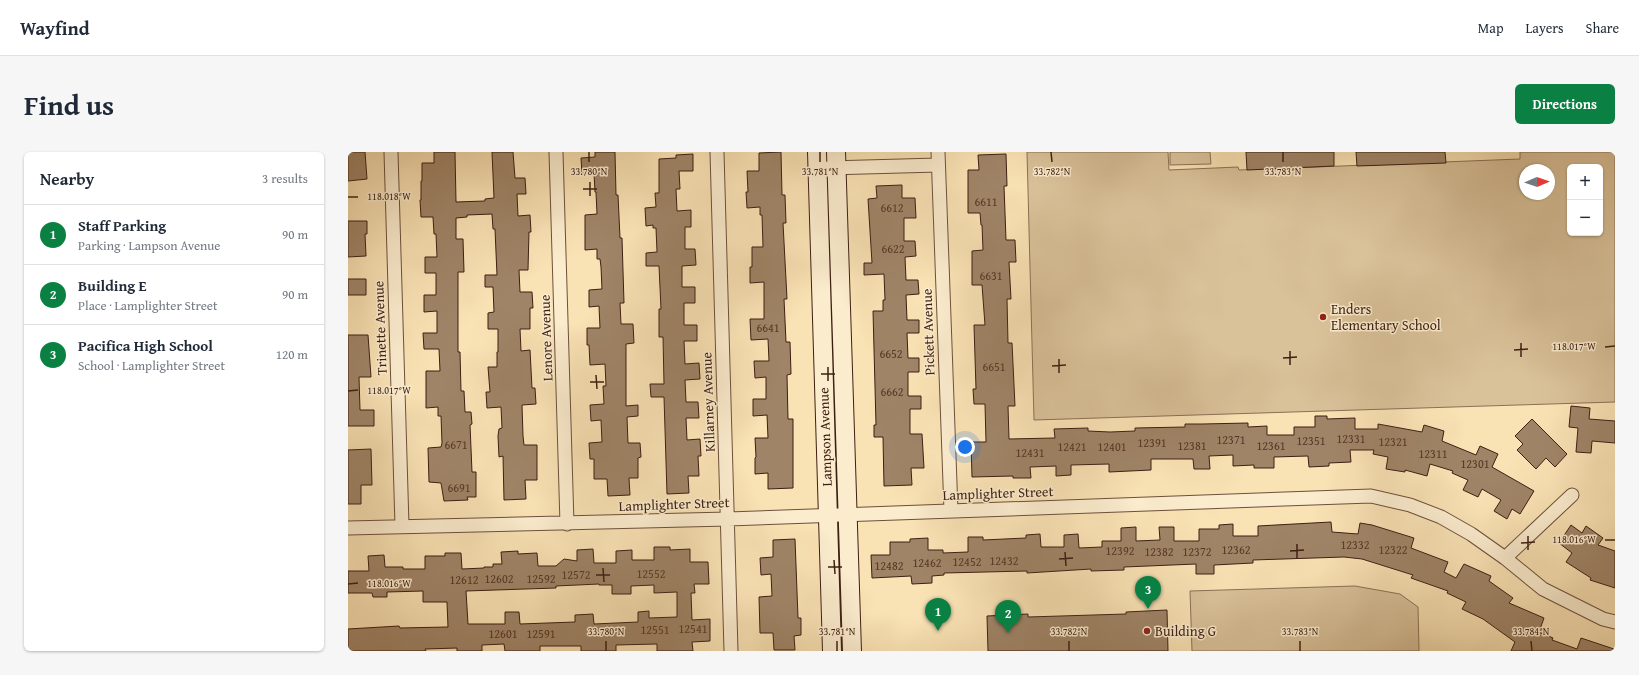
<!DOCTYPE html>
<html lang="en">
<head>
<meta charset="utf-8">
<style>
	:root { --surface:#fff; --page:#f6f6f7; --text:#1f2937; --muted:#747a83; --line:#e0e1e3; --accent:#0b8043 }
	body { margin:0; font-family:"Gentium Book Plus",serif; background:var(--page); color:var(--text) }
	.controls { position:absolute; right:12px; top:12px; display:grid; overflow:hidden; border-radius:6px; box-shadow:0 1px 3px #0004 }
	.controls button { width:36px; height:36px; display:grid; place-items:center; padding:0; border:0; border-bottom:1px solid var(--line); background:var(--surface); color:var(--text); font:20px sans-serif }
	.compass { position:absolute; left:1171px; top:12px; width:36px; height:36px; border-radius:50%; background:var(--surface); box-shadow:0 1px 3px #0004; rotate:88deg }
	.you { position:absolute; left:617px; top:295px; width:14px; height:14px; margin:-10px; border:3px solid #fff; border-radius:50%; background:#1a73e8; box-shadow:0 0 0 6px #1a73e833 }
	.badge { display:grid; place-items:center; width:26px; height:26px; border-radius:50%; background:var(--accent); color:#fff; font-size:13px; font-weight:700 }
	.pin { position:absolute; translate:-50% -33px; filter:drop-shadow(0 1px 2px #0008) }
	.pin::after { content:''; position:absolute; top:21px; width:14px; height:12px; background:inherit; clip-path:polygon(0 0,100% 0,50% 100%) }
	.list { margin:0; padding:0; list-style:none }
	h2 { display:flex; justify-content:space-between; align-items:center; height:52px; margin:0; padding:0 16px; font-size:17px }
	h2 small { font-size:13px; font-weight:400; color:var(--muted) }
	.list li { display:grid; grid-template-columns:26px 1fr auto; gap:12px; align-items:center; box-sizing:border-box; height:60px; padding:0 16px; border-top:1px solid var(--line) }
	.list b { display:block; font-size:15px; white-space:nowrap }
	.list p { margin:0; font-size:13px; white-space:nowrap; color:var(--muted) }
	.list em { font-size:13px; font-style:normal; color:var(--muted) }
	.map { position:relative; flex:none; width:1267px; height:499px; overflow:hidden; border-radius:6px }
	header { display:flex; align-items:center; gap:24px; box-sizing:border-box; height:56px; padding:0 20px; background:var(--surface); border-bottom:1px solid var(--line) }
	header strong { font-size:19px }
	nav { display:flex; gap:22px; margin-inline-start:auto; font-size:14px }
	.intro { display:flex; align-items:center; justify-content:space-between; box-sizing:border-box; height:96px; padding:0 24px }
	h1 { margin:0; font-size:28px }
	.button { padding:10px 18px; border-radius:6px; background:var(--accent); color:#fff; font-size:14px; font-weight:700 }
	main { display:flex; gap:24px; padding:0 24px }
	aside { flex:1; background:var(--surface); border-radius:6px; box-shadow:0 1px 3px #0004 }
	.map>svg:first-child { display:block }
</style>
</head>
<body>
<header>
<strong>Wayfind</strong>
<nav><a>Map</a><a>Layers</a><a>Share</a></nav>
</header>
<div class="intro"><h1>Find us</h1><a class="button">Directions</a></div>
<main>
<aside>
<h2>Nearby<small>3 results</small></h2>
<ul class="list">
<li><span class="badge">1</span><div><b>Staff Parking</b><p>Parking · Lampson Avenue</p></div><em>90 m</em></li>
<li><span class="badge">2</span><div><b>Building E</b><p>Place · Lamplighter Street</p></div><em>90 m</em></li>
<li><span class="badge">3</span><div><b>Pacifica High School</b><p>School · Lamplighter Street</p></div><em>120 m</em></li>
</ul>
</aside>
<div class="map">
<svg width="1267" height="499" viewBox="0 0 1267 499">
	<rect width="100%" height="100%" fill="#f9e2b4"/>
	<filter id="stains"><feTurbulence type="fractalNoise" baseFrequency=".005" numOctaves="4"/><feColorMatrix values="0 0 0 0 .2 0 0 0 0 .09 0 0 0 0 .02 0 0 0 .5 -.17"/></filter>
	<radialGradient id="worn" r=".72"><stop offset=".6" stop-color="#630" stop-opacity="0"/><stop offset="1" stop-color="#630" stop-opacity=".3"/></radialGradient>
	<path fill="#d9c199" stroke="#8c7056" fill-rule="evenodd" d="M679 0H820L821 18 890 15 891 18 1172 7V0H1267V250L686 268ZM1222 15H1252V81H1222ZM1177 18H1201V42H1177Z
		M822 0H862L863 12 822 13Z
		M1007 434 1052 442 1070 455 1071 499H844L842 439Z"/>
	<path fill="#9f8467" stroke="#3e1f13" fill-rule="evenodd" d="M0 0H17L19 27 0 29Z
		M86 0H107L108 50 137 49V47L146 46 144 0H165L167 26H177L178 42H169L170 64 182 63 183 80H181L180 118H171L172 140H184L185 156H182V177H172L173 199 182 198 184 236H187L188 252 174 253 175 284 176 293H189V328H177L178 347 156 348 155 304 151 305 150 284 151 277 154 276 153 255 139 256 138 240H142L140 215H149V200H150V177H140V161L146 160 145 135H137V123H149L147 77H145L144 62 119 63V65L108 66V87H115L116 120H110V200H112L113 239H116L117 260H123L124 272 122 273 124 320H128V345H119L120 348 96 349 93 331 81 330 80 296 93 295 94 291 93 264H90V255L78 256V219H92L91 197H76L75 181H89V159L76 160V143H88V121H77V105H89L88 82H86L85 65H73L72 48H73V29H74V11H86Z
		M247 0H267L268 43H270L272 86H274L276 151H272L273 172H285L286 191 278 192V254L290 253V264L279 265 280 291H292L293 305 290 306V326H281L282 343 260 344 259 327H246V307H242L241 291 254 290 253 268 243 269 242 253 256 252 255 234H258L257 212 242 213 241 193H239V176H252L251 154 241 155V138L254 137 253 115 252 107H249V97L237 98V63L249 62 248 40H247L246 21 234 22 233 6 247 5Z
		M433 0 434 43H437L438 71H435L439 147H436L438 190H442L443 222 439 223 440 267H445V336L420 337V321L407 322V306L408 305 407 286H420L419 263 405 264V247H418V225L407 226 406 209H421L420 187 403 188 402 167H416V130L402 131V115H404V95H415L414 63H412V55L399 56 398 40H400L399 19H411V1Z
		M898 0H986V14L899 18Z
		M1008 0H1097L1098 11 1009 14Z
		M345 2V19H331L332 37H328L329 59 343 58V75H337V97H347L348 113 334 114V135H347V151H336V173H349V189H336L337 212 351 211 352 227 337 228 338 250H350L351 266H338L339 288 352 287 353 304H350L351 324H340L341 341 319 342 316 245H303L302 232H316L315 185H311V157H313L311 114H298V101L309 100 308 76H305V73L298 74 297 56 308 55 307 41H311V7L328 6V3Z
		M658 2 659 34H656L658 88H667L668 110H661L663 147H659L660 191H664L667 254H660L661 287 707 286 706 277 740 276V279L762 280 787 279V276L837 275V272H854L900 271V275L919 274V283H946V275H967V264H979V267L1007 266V277H1030V272L1074 280 1076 273 1096 279 1094 289 1128 303 1132 294 1150 302 1144 315 1186 339 1172 362 1164 357 1159 367 1146 359 1153 348 1134 337 1130 345 1115 338 1120 328 1104 321 1105 319 1082 312 1079 324 1057 318V320L1038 317 1040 305 1025 302 1026 298H1002L1003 310 981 311V314L961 315 960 304 926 305V316H906V313L885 314V303L861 304 862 317H846L845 307H803V318L761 320V312L723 313V323L708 324V314L682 315 683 326H665V324L624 325 623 290H638L637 252H626L625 237H628L626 173H637L634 133H624V99L635 98 634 73H633L632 61H620V18H631L630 3Z
		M554 33V46H567L568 66H556V89H567L568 104 557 105 558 128H570L571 142 558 143 559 168H571V181H559L560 206H571V220H560V244H573V257H562V282H574L576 316H563L564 333 536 334 535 285H526V273H528L525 159H535V148H537L536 122 516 123V111H524L520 47 529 46 528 34Z
		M0 69H19V82H17L18 104 0 105Z
		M0 127H18V143H0Z
		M0 183H20L23 225H11L12 258H26V274H0Z
		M1223 254 1242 256 1241 267 1267 269V291L1244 289 1243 301 1228 300 1230 276 1221 275Z
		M1184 267 1219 302 1207 315 1198 306 1188 317 1169 298 1175 292 1167 284Z
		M23 297 24 333H13V352H0V298Z
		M983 370 984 380 1010 382 1012 371 1024 373 1066 386 1063 396 1100 410 1096 420 1108 426 1116 412 1143 424 1141 429 1165 446 1161 451 1196 466 1191 480 1205 486 1204 488 1229 497 1233 486 1266 497 1265 499H1163L1167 490 1135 467 1114 457 1118 450 1099 441 1100 439 1063 426 1065 423 1014 407 996 405 905 408V411L866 413V422H848V412L776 415V418L743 419V417L679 421V419L596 421V423L584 424V431L564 432 563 424 524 426 523 403H542V390H562V387L580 386V398H595V401L620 400V385H635V388L678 386V383L692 382 693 395H716V383L730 382 731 396 754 395V389H773V376L788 375V389L812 388 811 375H826V389H851V377H871V373L885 372V384H910V374Z
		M1223 373 1234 381 1238 374 1255 386 1250 393 1267 399V436L1242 428 1243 426 1218 410 1224 401 1211 391Z
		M447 387 450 466H453V483L446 484 447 498H426L425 481H412L411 445 424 444 423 422 413 423 412 406 425 405V388Z
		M306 395H322V398L342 397V410H360L361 432H346L347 441H343L344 468 362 467V489L344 490 345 499H309V492L268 493V499H233V494H192V499H157L156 492 134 493V499H109V496L77 497 78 499H0V477L51 474 52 476 100 475 99 450H75V439L39 440V445H25L24 441H0V419H21L20 404 36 403 37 415H55V417H77V404H97V401H113L114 417 136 416V415H145V412H154L153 400 170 399V402L189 401 190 414H208L216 407 229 409V398L245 397 246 411H268V399L284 398V408H306ZM251 432V433H264V442H283V434L306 433V441L329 440V465L301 466V459L290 460V470L246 472 245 462 227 463V470L172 472 171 460H157V472H120L118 439 208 436V434Z
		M819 458 820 499H640L639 464 680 462V465L778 462V460Z"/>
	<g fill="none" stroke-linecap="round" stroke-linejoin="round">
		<defs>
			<path id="street" d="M43 0 54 374
				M208 0 219 372
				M369 0 383 499
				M590 0 603 359
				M480 16 590 13
				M0 376 380 367 1023 344 1062 353 1093 365 1123 382 1157 406 1195 437 1255 467 1267 470
				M1157 406 1224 343"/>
			<path id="secondary" d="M469 0 484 499
				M488 0 504 499"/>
		</defs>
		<use href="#street" stroke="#6d503b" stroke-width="15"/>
		<use href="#secondary" stroke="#3e1f13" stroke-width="20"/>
		<use href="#street" stroke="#fbecce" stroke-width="13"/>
		<use href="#secondary" stroke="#fbecce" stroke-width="18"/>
	</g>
	<path fill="none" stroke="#3e1f13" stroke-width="1.5" d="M241 0V10M472 0V10M703 0 704 10M935 0V10M242 30V44M235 37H249M0 45H10M1173 191V205M1257 195 1267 194M1166 198 1180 197M942 199V213M935 206 949 205M711 207V221M704 214 718 213M480 215V229M473 222H487M248 223 249 237M242 230H256M0 239 10 238M1180 384V398M1257 388H1267M1173 391 1187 390M949 392V406M942 399 956 398M717 400 718 414M711 407 725 406M486 408 487 422M480 415H494M255 416 256 430M248 423H262M0 432 10 431M258 489V499M489 489V499M721 489V499M952 489V499M1183 489 1184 499"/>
	<g fill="#8f2418" stroke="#fbecce" stroke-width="1.5">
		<circle cx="975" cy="165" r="4"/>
		<circle cx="799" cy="479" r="4"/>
	</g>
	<g text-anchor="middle" stroke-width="3" stroke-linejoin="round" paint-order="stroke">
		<g font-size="12" fill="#563828">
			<text x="638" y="54">6611</text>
			<text x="544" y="60">6612</text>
			<text x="545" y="101">6622</text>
			<text x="643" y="128">6631</text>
			<text x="420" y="180">6641</text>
			<text x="543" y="206">6652</text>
			<text x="646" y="219">6651</text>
			<text x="544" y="244">6662</text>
			<text x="1003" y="291">12331</text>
			<text x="883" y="292">12371</text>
			<text x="963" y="293">12351</text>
			<text x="1045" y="294">12321</text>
			<text x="804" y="295">12391</text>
			<text x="108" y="297">6671</text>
			<text x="844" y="298">12381</text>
			<text x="923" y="298">12361</text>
			<text x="724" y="299">12421</text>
			<text x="764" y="299">12401</text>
			<text x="682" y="305">12431</text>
			<text x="1085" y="306">12311</text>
			<text x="1127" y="316">12301</text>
			<text x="111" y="340">6691</text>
			<text x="1007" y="397">12332</text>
			<text x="888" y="402">12362</text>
			<text x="1045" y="402">12322</text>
			<text x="772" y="403">12392</text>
			<text x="811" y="404">12382</text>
			<text x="849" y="404">12372</text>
			<text x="656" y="413">12432</text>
			<text x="619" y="414">12452</text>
			<text x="579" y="415">12462</text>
			<text x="541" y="418">12482</text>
			<text x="303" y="426">12552</text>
			<text x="228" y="427">12572</text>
			<text x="151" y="431">12602</text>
			<text x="193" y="431">12592</text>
			<text x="116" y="432">12612</text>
			<text x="345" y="481">12541</text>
			<text x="307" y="482">12551</text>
			<text x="155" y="486">12601</text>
			<text x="193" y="486">12591</text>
		</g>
		<g font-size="14" fill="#3e1f13" stroke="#fbecce" text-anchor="start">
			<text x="983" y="162">Enders<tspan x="983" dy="16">Elementary School</tspan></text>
			<text x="807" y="484">Building G</text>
		</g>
		<g font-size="14" fill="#3e1f13" stroke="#fbecce">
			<text transform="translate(32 176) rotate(-92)" y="5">Trinette Avenue</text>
			<text transform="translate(580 180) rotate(-92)" y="5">Pickett Avenue</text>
			<text transform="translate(198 186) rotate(-92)" y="5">Lenore Avenue</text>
			<text transform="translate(360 250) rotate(-92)" y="5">Killarney Avenue</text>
			<text transform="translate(477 285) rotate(-92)" y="5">Lampson Avenue</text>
			<text transform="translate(650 341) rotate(-2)" y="5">Lamplighter Street</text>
			<text transform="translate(326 352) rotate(-2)" y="5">Lamplighter Street</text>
		</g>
	</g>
	<g font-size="10" text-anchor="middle" fill="#3e1f13" stroke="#fbecce" stroke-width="3" stroke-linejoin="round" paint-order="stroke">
		<text x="241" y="23">33.780°N</text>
		<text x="472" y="23">33.781°N</text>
		<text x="704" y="23">33.782°N</text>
		<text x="935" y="23">33.783°N</text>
		<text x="41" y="48">118.018°W</text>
		<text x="1226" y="198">118.017°W</text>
		<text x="41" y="242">118.017°W</text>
		<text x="1226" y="391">118.016°W</text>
		<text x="41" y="435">118.016°W</text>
		<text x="258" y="483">33.780°N</text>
		<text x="489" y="483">33.781°N</text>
		<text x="721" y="483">33.782°N</text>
		<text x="952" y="483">33.783°N</text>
		<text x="1183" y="483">33.784°N</text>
	</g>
	<rect width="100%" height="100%" filter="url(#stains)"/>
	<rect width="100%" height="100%" fill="url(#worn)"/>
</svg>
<div class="controls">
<button>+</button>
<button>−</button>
</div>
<svg class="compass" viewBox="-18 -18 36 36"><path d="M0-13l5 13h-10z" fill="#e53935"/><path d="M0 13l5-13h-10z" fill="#747a83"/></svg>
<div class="you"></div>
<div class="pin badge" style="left:590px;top:479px">1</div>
<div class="pin badge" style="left:660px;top:481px">2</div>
<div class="pin badge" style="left:800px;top:457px">3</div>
</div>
</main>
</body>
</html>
